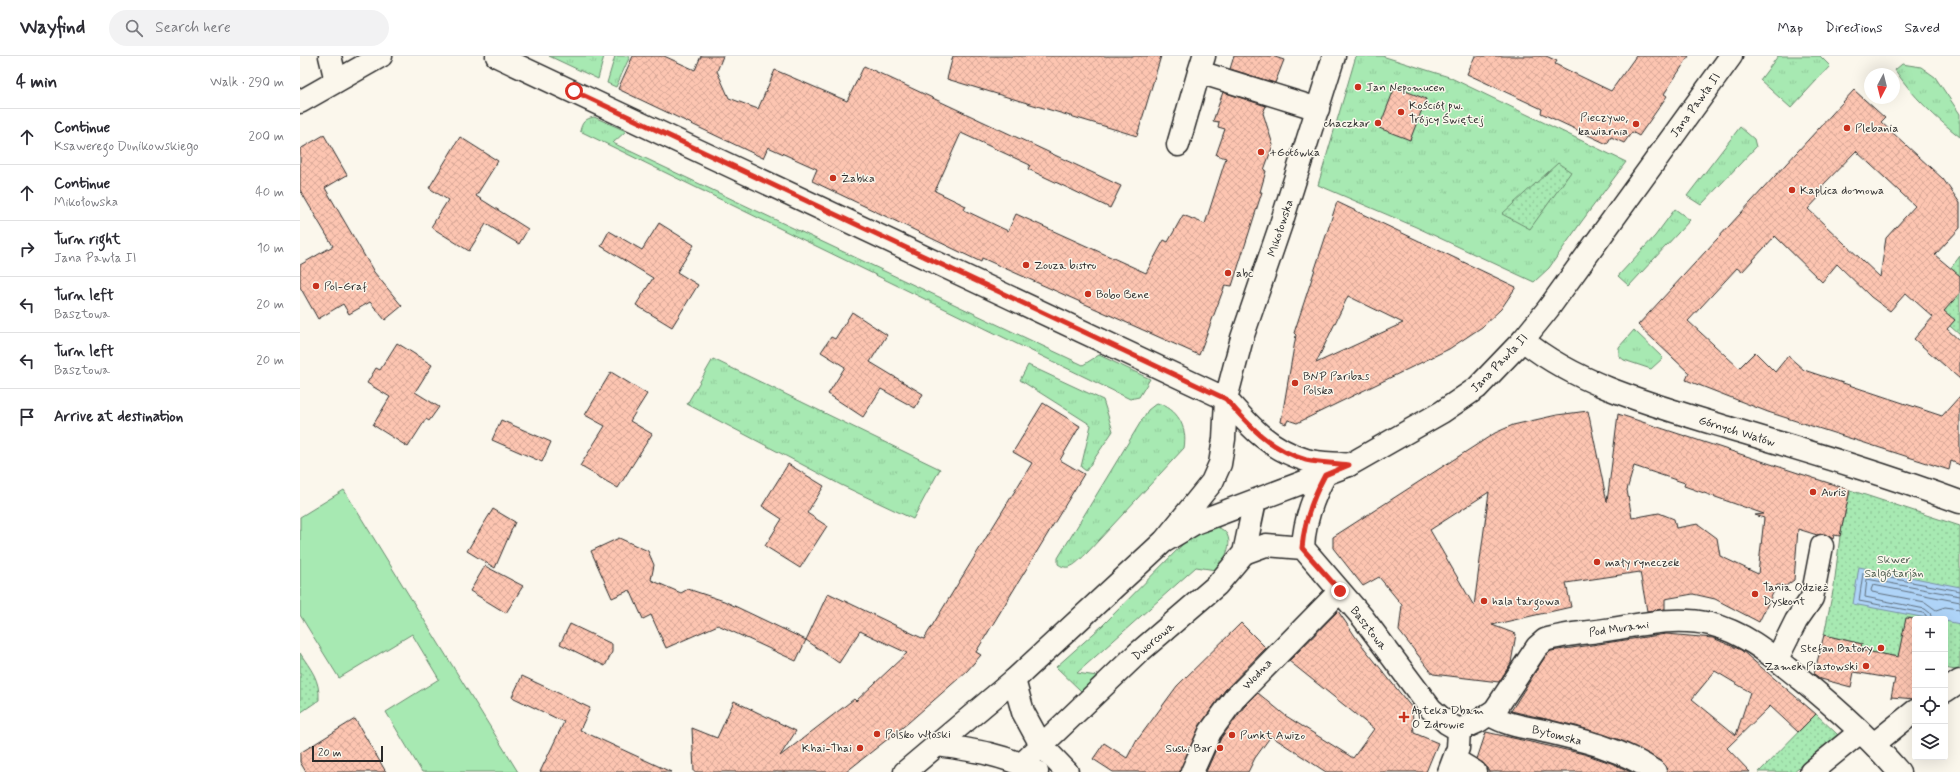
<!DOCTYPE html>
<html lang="en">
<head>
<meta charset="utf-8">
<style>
	:root { --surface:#fff; --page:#f2f2f3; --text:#2b2b33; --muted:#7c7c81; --line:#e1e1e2 }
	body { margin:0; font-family:Mynerve,sans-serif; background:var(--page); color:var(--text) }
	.controls { position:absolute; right:12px; bottom:12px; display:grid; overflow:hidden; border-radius:4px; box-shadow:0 4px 16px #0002 }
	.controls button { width:36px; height:36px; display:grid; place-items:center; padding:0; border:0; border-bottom:1px solid var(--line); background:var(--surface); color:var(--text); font:20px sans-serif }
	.compass { position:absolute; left:1564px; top:12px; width:36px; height:36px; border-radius:50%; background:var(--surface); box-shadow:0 4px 16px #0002; rotate:187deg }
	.scale { position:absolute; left:12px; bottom:10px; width:71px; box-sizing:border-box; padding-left:4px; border:2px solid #2b2b2b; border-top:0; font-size:11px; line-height:14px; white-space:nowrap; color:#2b2b2b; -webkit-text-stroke:3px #fbf7ec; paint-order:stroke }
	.stop { position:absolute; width:12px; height:12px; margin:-9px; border:3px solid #d93025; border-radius:50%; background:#fff }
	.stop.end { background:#d93025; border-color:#fff; box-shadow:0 1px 4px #0008 }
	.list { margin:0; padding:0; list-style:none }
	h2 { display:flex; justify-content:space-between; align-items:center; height:52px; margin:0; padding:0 16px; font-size:17px }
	h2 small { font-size:13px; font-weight:400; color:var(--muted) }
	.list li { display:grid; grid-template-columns:26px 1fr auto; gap:12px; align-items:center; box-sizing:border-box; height:56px; padding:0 16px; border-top:1px solid var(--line) }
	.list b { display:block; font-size:15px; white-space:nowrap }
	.list p { margin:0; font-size:13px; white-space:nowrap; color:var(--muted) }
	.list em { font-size:13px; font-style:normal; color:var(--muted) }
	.icon { flex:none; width:22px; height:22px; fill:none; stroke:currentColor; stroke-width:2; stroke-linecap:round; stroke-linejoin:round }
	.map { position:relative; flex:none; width:1660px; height:716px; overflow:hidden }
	header { display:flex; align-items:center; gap:24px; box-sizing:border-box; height:56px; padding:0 20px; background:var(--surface); border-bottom:1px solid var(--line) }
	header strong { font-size:19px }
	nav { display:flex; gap:22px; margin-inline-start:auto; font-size:14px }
	.search { width:280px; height:36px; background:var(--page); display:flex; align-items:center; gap:10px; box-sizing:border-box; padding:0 14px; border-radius:22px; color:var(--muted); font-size:15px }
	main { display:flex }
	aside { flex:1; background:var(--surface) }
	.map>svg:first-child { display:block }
</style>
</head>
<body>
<header>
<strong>Wayfind</strong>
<div class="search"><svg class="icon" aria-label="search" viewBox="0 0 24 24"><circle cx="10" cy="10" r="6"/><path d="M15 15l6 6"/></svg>Search here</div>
<nav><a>Map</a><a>Directions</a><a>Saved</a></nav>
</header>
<main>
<aside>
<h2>4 min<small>Walk · 290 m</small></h2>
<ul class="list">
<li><svg class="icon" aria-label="ahead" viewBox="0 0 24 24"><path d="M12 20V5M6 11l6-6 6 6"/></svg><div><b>Continue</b><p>Ksawerego Dunikowskiego</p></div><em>200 m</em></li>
<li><svg class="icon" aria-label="ahead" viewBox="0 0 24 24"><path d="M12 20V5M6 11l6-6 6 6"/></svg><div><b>Continue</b><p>Mikołowska</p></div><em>40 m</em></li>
<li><svg class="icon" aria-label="right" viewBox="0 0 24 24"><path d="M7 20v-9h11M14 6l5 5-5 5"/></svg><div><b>Turn right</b><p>Jana Pawła II</p></div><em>10 m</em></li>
<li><svg class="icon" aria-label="left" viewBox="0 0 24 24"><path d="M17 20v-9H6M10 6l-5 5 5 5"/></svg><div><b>Turn left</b><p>Basztowa</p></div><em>20 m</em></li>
<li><svg class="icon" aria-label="left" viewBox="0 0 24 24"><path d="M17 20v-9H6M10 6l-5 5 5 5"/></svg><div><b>Turn left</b><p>Basztowa</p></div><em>20 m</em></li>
<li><svg class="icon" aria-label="arrive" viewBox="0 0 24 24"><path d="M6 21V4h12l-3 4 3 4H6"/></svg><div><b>Arrive at destination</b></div></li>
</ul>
</aside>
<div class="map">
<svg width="1660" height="716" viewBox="0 0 1660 716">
	<defs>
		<pattern id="grass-tufts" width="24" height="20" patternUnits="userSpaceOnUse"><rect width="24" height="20" fill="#a7e9b2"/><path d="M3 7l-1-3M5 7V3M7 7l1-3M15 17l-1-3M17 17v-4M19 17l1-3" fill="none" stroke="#90c899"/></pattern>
		<pattern id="park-dots" width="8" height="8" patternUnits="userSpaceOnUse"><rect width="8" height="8" fill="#a7e9b2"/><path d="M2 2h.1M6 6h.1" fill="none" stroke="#90c899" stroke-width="1.8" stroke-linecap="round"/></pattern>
		<pattern id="building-cross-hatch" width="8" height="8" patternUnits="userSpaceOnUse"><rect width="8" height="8" fill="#fdc5b1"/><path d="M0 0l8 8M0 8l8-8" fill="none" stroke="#d9a998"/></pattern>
	</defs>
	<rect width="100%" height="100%" fill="#fbf7ec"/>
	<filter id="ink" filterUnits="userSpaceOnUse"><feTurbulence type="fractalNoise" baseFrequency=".025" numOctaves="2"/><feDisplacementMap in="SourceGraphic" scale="8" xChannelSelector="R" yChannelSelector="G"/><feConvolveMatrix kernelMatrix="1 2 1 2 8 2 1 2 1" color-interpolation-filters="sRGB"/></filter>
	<g filter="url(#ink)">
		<path fill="url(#grass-tufts)" stroke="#698a6e" d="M249 0H304L298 23Z
			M315 0H330L316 31 307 27Z
			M1056 0H1082L1149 21 1326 106 1282 165 1249 212 1234 226 1116 171 1018 129Z
			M1478 0H1520L1530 10 1491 52 1460 24Z
			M1602 8 1621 11 1635 21 1660 58V81C1635 61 1613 41 1595 14Z
			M294 61 326 75 313 87 783 309 799 299 850 323 839 341 830 343 280 75C282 66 285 63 294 61Z
			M1440 71 1454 83 1456 91 1401 149 1387 140Z
			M1375 153 1390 164 1329 230 1318 220 1355 180Z
			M1334 274 1363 302 1351 313 1324 304 1319 300V291Z
			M413 303 640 413 613 463 541 429 387 348Z
			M728 309 803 344 813 375 786 415 781 411 791 369 720 324Z
			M857 347C877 352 888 371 884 392L787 497C778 505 770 517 758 508V502L848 354Z
			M917 471C938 478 927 502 916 514L896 511 777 617 797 620 781 635 756 611 802 570 888 483 899 475Z"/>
		<path fill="url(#park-dots)" stroke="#698a6e" d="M1258 107 1271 116 1230 173 1202 158Z
			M1660 200V279L1624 247Z
			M1550 434 1660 470V615L1645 612V563H1615L1598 601 1560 594 1562 588 1524 579 1534 530 1540 480Z
			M0 597C11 614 20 623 19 644L0 657Z
			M1516 658 1538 679 1493 716H1459Z"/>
		<path fill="#a7e9b2" stroke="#698a6e" d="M44 434 218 716H122L86 656 139 623 112 578 39 622 0 559V461Z"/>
		<path fill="#afd4f8" stroke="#7a90a6" d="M1559 511 1660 531V568L1645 565V563H1632L1553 548Z"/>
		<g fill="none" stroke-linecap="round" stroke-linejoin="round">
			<path stroke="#606f7d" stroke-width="1" d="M1660 546 1573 529 1571 534 1572 536 1625 546 1636 554 1645 551 1660 553
				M1626 563V559L1623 557 1559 545 1563 517 1660 535
				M1632 563 1630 557 1625 553 1565 541 1567 523 1660 540"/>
		</g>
		<path fill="url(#building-cross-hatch)" stroke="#2b2b2b" fill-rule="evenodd" d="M333 0H364L395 14 401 0H423L417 15 429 42 458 53 475 14 547 45 564 10 821 130 810 152 728 113 730 109 661 77 635 135 666 150 664 154 708 175 716 158 846 217 864 184 868 186 883 159 905 168 926 102 916 99 925 73 918 71 919 66 913 65 923 36 966 50 963 57 973 89 964 114 966 115 960 136H962L932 230 925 229 899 299 682 202 681 206 512 125 517 113 468 91 463 102 318 33Z
			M653 0H861L837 80 647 23Z
			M934 0H972L984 4 975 27 930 13Z
			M1175 0H1246L1257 5 1255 8 1311 35 1336 0H1389L1364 38 1367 40 1339 80 1332 76 1324 87 1311 81 1307 88 1241 57 1242 53 1167 18Z
			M1095 31 1126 43 1110 84 1079 72Z
			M1554 34 1585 62 1581 66 1643 123 1660 147V172L1635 199 1660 220V237L1644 255 1655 264 1647 273 1660 285V323L1614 283 1633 261 1606 237 1590 255 1571 241 1537 208 1522 226 1475 180 1442 216 1437 212 1388 265 1439 312 1455 296 1475 316 1488 300 1504 314 1642 360 1660 340V409L1651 405 1649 414 1468 356 1386 324 1389 317 1338 269ZM1556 95 1615 150 1586 182 1580 221 1508 153 1522 138 1523 129Z
			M24 79 47 119 25 132 74 216 102 250 85 264 70 246 49 258 43 248 18 263 0 231V209L33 190 0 134V93Z
			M160 81 198 105 176 140 228 173 219 188 186 168 169 195 131 171 148 144 129 132Z
			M1037 146 1216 231 1201 253 1182 271 1149 293 997 367 988 364 986 368 981 366 996 279 994 277ZM1048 240 1103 267 1016 307Z
			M359 167 394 189 377 216 398 229 372 271 336 249 353 222 301 190 309 175 342 194Z
			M552 256 587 279 570 306 623 338 615 352 581 333 563 361 528 338 545 311 521 296 531 281 535 283Z
			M97 287 132 309 115 336 139 351 129 365 126 363 108 391 73 369 90 341 67 327 76 312 80 314Z
			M311 316 347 338 330 365 352 378 318 432 280 410 305 370 285 359Z
			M743 347 780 370 760 404 784 418 676 596 681 599 667 615 608 667 546 716H394L392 672 417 682 434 645 496 675 480 700 554 643 556 645 607 597 560 575 539 607 506 584 528 537 624 583 732 407 713 396Z
			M1288 355 1307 446 1318 358 1550 434 1540 480 1534 479 1533 483 1525 478 1517 479 1498 473 1494 524 1486 530 1477 529 1459 566 1415 543 1393 538 1365 543V553L1347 555 1340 516 1266 527 1271 551 1192 569 1216 578 1211 607 1199 626 1133 618 1099 575 1102 549 1079 521 1063 530 1033 492V481L1195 377 1213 369 1257 359ZM1334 410 1385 427 1384 430 1464 458 1455 459 1464 462 1458 518 1420 500 1417 482 1398 468 1376 472 1374 463 1359 457 1332 462 1327 434ZM1189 436 1174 550 1130 474Z
			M201 364 251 386 242 406 192 384Z
			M488 408 524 430 507 457 527 470 500 512 465 490 482 463 462 450Z
			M193 453 215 466 195 512 167 495Z
			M319 482 348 495 354 509 351 524 381 537 388 533 424 545 506 584 496 605 418 569 366 592 351 559 343 563 330 534 312 542 291 495Z
			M185 510 223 530 206 557 170 535Z
			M1038 555 1057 583 1112 652 1114 677 1138 687 1126 716H1026L971 680 955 702 948 716H906L921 682 944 651 958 637 986 660 1053 702 1074 673 989 605Z
			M1606 562 1615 563V643L1591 641 1595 623 1554 616 1551 631 1521 623 1514 618 1524 579 1562 588 1560 594 1598 601Z
			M941 567 966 592 925 634 900 669 880 716H813L793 703 804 687 827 702 837 683H838L877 630Z
			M270 568 312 588V596L305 610 260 588Z
			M1366 578 1413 582 1441 594 1516 658 1498 676 1470 650 1427 692 1450 716H1367L1366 710 1362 706 1320 684 1276 670 1211 655 1246 599 1251 595ZM1415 615 1450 636 1436 679 1392 643Z
			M222 620 290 652 280 674 371 716H240L264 666 212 641Z
			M55 663 86 716H6L0 706V697Z
			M1186 676 1284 698 1311 707 1331 716H1189L1186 710 1177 703Z"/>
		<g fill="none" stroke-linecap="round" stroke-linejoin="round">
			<defs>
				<path id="minor" d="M904 0 899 16 1018 53
					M878 89 899 16
					M1025 419C1013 441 1004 467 1003 492L1063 562 1131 653 1147 667 1159 674
					M944 497 966 489 1003 492
					M1477 603 1496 565 1512 542 1522 490
					M1645 635 1660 625
					M1189 658C1206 669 1224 671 1244 675 1282 684 1323 693 1355 716
					M1159 674 1179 665 1195 654 1237 591 1245 584C1264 578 1285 577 1305 574 1339 569 1375 560 1410 568 1447 577 1473 601 1502 624 1536 652 1570 682 1599 716
					M1574 688 1615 655
					M741 689 767 716
					M1155 704 1175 716
					M892 716 910 676 934 643 1040 535
					M1149 716 1158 692 1159 674
					M1511 716 1560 676"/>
				<path id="tertiary" d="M30 0 36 25
					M197 0 926 343C950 371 970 393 1006 404 1020 408 1035 407 1049 409
					M1223 284C1278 330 1361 351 1429 372 1506 395 1584 418 1660 446
					M865 484 912 426 920 408 924 383 926 343 942 282 981 168 1034 0
					M714 624 723 656 741 689
					M638 689C673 694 706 699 737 716
					M722 708 838 597 917 529 944 497 955 445"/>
				<path id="secondary" d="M0 46 81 0
					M605 716 714 624 863 486 895 467 1049 409 1142 356 1177 332 1223 284 1248 253 1431 0"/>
			</defs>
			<use href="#minor" stroke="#2b2b2b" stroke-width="25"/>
			<use href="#tertiary" stroke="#2b2b2b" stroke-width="25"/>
			<use href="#secondary" stroke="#2b2b2b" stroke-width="25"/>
			<use href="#minor" stroke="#fbf7ec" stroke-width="22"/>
			<use href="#tertiary" stroke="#fbf7ec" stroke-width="22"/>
			<use href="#secondary" stroke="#fbf7ec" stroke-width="22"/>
		</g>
	</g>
	<g fill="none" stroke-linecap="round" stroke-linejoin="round" filter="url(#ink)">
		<path stroke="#d93025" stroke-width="5" d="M274 35 926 343C950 371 970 393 1006 404 1020 407 1035 407 1049 409L1025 419C1013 441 1004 467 1002 492L1040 535"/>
	</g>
	<g fill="#c8321e" stroke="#fbf7ec" stroke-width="1.5">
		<circle cx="1058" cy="31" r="4"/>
		<circle cx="1101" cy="56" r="4"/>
		<circle cx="1078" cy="67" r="4"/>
		<circle cx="1336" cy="68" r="4"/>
		<circle cx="1547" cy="72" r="4"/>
		<circle cx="961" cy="96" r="4"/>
		<circle cx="533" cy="122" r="4"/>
		<circle cx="1492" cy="134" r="4"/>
		<circle cx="726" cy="209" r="4"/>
		<circle cx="928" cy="217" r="4"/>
		<circle cx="16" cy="230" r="4"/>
		<circle cx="788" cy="238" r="4"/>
		<circle cx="995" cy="327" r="4"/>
		<circle cx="1513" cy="436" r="4"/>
		<circle cx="1297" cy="506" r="4"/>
		<circle cx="1455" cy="538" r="4"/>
		<circle cx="1184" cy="545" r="4"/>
		<circle cx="1581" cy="592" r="4"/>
		<circle cx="1566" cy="610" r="4"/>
		<path d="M1102 655h4v4h4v4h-4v4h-4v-4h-4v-4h4z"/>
		<circle cx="577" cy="678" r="4"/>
		<circle cx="932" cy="679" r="4"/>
		<circle cx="560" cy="692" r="4"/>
		<circle cx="920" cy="692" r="4"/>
	</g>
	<g text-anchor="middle" stroke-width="3" stroke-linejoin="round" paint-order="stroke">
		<g font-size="12" fill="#2b2b2b" stroke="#fbf7ec" text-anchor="start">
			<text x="1066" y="35">Jan Nepomucen</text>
			<text x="1109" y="53">Kościół pw.<tspan x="1109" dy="14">Trójcy Świętej</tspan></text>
			<text x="1328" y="65" text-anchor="end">Pieczywo,<tspan x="1328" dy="14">kawiarnia</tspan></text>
			<text x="1070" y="71" text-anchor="end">chaczkar</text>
			<text x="1555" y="76">Plebania</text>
			<text x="969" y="100">+Gotówka</text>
			<text x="541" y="126">Żabka</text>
			<text x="1500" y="138">Kaplica domowa</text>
			<text x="734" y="213">Zouza bistro</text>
			<text x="936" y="221">abc</text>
			<text x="24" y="234">Pol-Graf</text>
			<text x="796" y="242">Bobo Bene</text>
			<text x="1003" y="324">BNP Paribas<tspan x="1003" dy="14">Polska</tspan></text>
			<text x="1521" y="440">Auris</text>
			<text x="1305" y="510">mały ryneczek</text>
			<text x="1463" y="535">Tania Odzież<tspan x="1463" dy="14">Dyskont</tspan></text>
			<text x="1192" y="549">hala targowa</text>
			<text x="1573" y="596" text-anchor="end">Stefan Batory</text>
			<text x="1558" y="614" text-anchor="end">Zamek Piastowski</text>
			<text x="1112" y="658">Apteka Dbam<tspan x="1112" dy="14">O Zdrowie</tspan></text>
			<text x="585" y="682">Polsko Włoski</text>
			<text x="940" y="683">Punkt Awizo</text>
			<text x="552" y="696" text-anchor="end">Khai-Thai</text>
			<text x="912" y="696" text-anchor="end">Sushi Bar</text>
		</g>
		<g font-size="12" fill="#2b2b2b" stroke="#fbf7ec">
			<text transform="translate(1395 49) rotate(-54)" y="4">Jana Pawła II</text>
			<text transform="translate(980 172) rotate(-72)" y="4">Mikołowska</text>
			<text transform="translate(1199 307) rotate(-46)" y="4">Jana Pawła II</text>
			<text transform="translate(1437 375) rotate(17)" y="4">Górnych Wałów</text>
			<text transform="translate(1069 572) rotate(52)" y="4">Basztowa</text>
			<text transform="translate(1319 572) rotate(-8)" y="4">Pod Murami</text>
			<text transform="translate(853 585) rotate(-41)" y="4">Dworcowa</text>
			<text transform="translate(957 618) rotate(-47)" y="4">Wodna</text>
			<text transform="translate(1257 679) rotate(14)" y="4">Bytomska</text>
		</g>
		<g font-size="12" fill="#4a5a4d" stroke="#fbf7ec">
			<text x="1594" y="507">Skwer<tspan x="1594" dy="14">Salgótarján</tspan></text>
		</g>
	</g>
</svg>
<div class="controls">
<button>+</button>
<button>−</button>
<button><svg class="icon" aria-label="locate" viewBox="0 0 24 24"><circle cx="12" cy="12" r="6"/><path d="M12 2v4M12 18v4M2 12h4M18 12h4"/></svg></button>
<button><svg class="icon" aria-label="layers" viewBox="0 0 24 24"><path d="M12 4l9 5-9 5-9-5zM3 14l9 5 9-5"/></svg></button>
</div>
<svg class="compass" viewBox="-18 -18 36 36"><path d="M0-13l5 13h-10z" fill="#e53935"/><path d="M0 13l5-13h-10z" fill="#7c7c81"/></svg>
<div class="scale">20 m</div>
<div class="stop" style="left:274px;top:35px"></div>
<div class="stop end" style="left:1040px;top:535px"></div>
</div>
</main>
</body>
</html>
